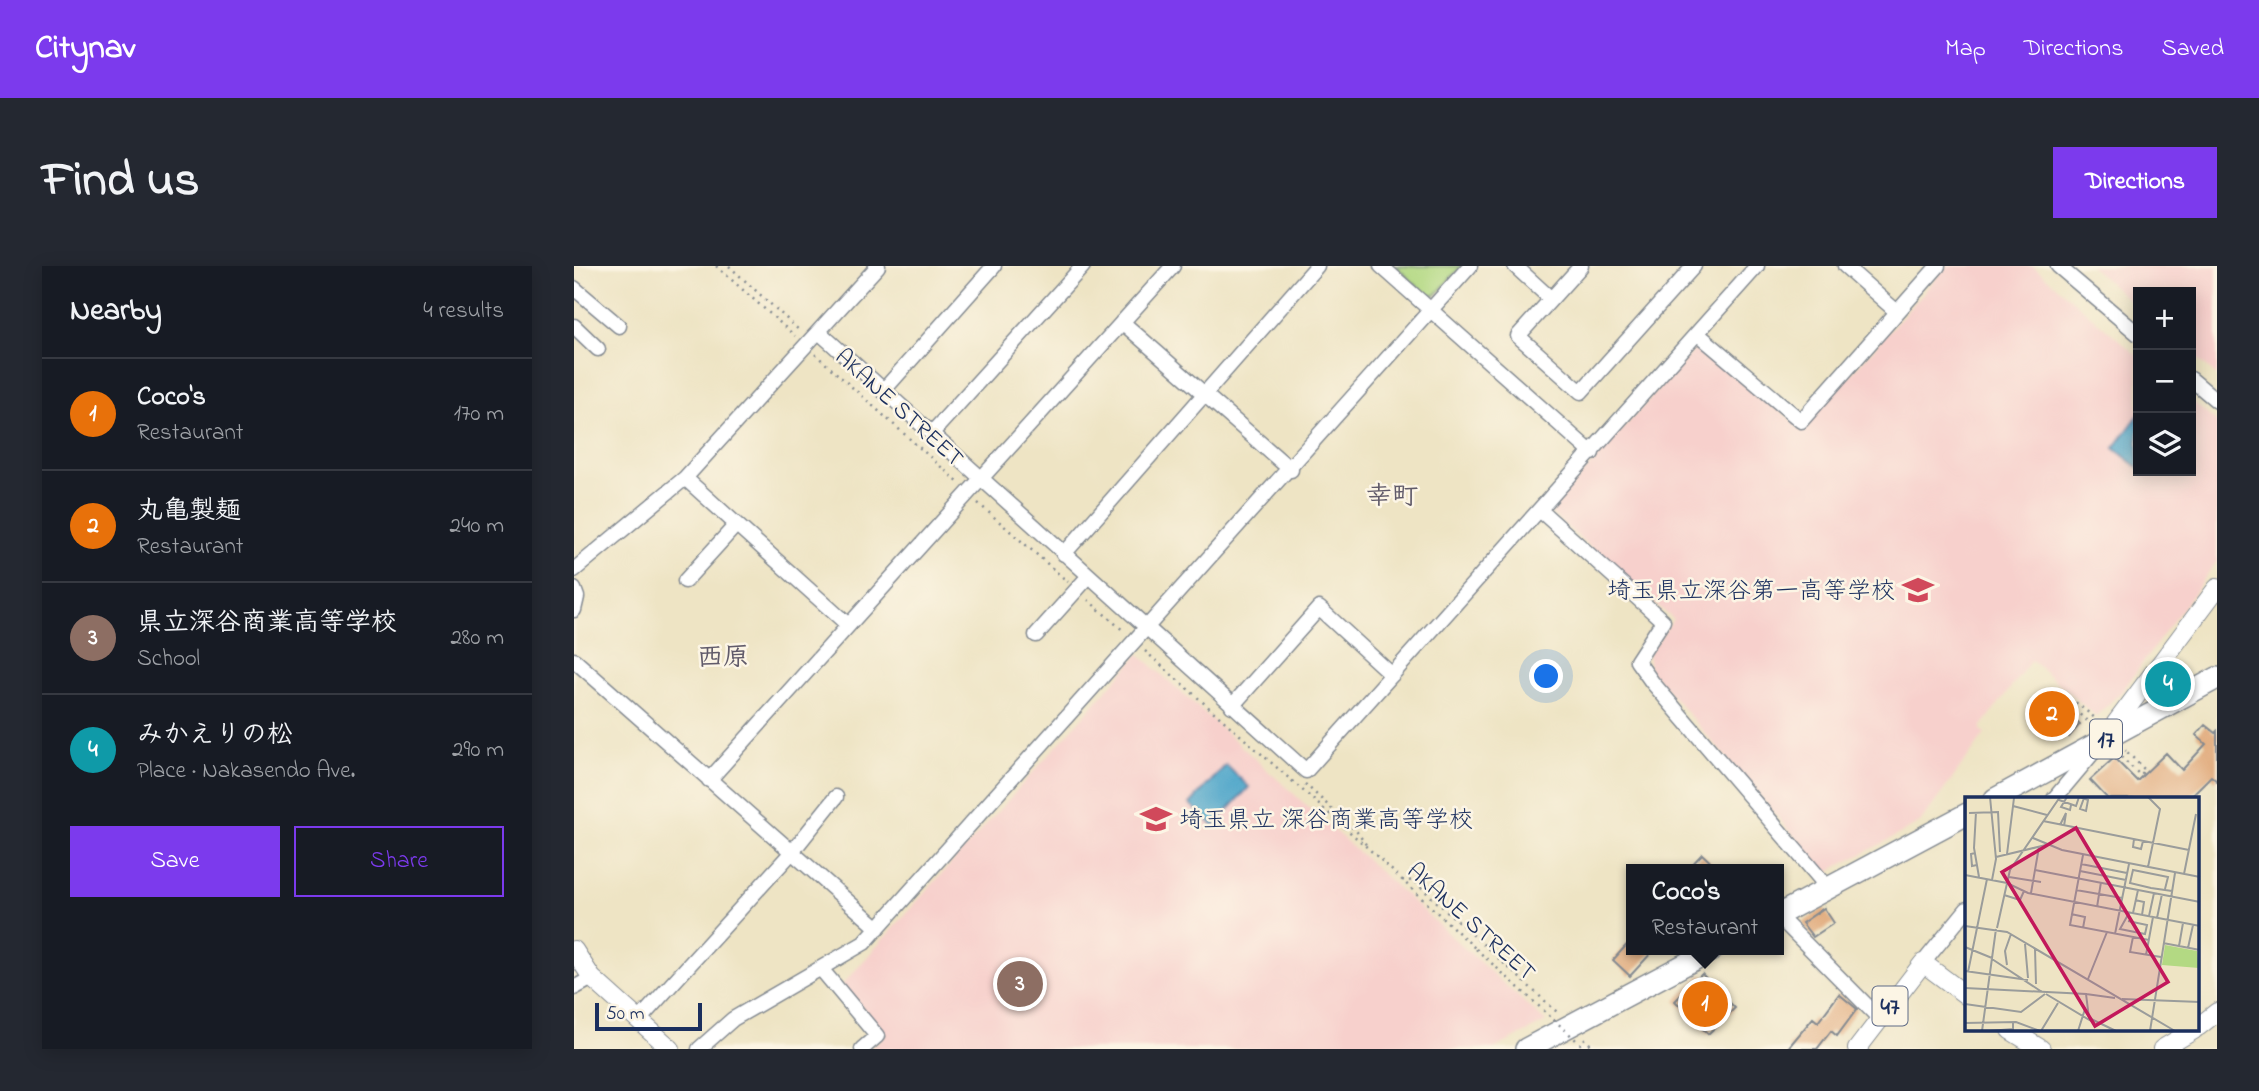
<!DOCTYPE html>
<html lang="en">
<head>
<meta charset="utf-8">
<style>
	:root { --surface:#171b24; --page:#242831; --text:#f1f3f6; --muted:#9ea1a6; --line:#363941; --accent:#7c3aed }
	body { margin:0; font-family:"Indie Flower","Klee One",sans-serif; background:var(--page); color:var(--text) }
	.controls { position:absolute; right:21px; top:21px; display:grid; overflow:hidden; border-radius:0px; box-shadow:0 4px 18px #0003 }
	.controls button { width:63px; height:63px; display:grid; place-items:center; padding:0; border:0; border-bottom:2px solid var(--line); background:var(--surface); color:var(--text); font:35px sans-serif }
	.scale { position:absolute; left:21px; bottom:18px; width:107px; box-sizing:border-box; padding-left:7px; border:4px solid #1b2f5e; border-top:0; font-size:19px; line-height:24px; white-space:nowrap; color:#1b2f5e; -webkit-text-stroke:5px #fcf5e5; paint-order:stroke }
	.you { position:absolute; left:973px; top:411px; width:24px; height:24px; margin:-18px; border:5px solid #fff; border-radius:50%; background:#1a73e8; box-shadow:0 0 0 10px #1a73e833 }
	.badge { display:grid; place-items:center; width:46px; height:46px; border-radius:50%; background:var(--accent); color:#fff; font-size:23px; font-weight:700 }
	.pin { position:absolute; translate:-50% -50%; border:4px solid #fff; box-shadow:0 2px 7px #0006 }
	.popup { position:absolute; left:1052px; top:598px; width:158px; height:91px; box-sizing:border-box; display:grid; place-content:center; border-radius:0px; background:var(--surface); filter:drop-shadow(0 2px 5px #0005); font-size:23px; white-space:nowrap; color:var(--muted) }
	.popup b { font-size:26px; color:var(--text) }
	.popup::after { content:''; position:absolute; left:50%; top:100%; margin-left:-14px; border:14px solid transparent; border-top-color:var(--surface) }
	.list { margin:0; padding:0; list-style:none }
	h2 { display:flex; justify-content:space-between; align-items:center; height:91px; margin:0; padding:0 28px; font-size:30px }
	h2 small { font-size:23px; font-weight:400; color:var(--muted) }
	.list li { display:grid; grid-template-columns:46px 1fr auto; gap:21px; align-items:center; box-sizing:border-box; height:112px; padding:0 28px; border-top:2px solid var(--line) }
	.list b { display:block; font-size:26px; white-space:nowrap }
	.list p { margin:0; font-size:23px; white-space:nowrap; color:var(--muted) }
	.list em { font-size:23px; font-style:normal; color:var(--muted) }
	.actions { display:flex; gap:14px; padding:21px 28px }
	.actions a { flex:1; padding:16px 0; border:2px solid var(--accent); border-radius:0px; text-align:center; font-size:24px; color:var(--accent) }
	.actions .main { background:var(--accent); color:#fff }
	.icon { flex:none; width:38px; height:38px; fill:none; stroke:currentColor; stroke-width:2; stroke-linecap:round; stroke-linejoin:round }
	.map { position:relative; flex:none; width:1643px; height:783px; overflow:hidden; border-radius:0px }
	header { display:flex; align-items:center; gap:42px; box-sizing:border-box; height:98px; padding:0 35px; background:var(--accent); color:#fff }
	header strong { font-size:33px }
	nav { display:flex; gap:38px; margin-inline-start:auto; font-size:24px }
	.intro { display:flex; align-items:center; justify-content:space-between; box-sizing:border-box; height:168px; padding:0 42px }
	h1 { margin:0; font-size:49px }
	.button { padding:18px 32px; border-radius:0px; background:var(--accent); color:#fff; font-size:24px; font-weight:700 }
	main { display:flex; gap:42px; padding:0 42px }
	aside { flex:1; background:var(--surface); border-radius:0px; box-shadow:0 4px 18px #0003 }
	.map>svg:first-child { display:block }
</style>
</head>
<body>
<header>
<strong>Citynav</strong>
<nav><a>Map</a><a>Directions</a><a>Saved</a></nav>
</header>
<div class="intro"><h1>Find us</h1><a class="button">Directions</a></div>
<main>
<aside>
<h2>Nearby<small>4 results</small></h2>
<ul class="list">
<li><span class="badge" style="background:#e8710a">1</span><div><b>Coco's</b><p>Restaurant</p></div><em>170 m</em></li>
<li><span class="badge" style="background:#e8710a">2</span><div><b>丸亀製麺</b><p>Restaurant</p></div><em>240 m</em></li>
<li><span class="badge" style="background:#8d6e63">3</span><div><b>県立深谷商業高等学校</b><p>School</p></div><em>280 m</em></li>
<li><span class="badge" style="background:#0f9aa8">4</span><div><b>みかえりの松</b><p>Place · Nakasendo Ave.</p></div><em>290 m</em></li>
</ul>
<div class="actions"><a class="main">Save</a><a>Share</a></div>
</aside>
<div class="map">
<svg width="1643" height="783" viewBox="0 0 1643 783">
	<rect width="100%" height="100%" fill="#fcf5e5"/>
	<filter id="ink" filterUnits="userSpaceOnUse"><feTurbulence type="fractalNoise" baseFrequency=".0143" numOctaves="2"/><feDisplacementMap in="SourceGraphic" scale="14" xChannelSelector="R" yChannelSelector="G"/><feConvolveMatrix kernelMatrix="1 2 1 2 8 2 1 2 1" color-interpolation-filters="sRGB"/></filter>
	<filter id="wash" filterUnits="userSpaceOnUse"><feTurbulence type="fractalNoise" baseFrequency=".00686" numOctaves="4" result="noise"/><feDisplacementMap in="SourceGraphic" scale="28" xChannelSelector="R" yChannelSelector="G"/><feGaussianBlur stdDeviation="1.57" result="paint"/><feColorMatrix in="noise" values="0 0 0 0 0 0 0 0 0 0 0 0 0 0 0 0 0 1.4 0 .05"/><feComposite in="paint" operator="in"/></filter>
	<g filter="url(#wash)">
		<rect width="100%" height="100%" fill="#eee4c4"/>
		<path fill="#f7d0cc" d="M1373 0H1459L1564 90V205H1617V134L1643 157V295L1549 424 1522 450 1457 394 1406 463 1411 468 1346 557 1252 607 1076 404 1074 389 1099 353 978 248V242L1123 80 1130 79 1228 163Z
			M1516 0H1643V110L1617 87V26H1564V42Z
			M565 388 972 756 920 783H296L311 769 268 719Z"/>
		<path fill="#b3d983" stroke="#678470" stroke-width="2" d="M821 0H888L862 29 854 30Z"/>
		<path fill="#4ca4c9" stroke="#346a94" stroke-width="2" d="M1564 150V201L1540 182Z
			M652 499 675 521 640 560 616 538Z"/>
		<g id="blocks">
			<path fill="#e2ae81" d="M1477 432 1506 458 1495 471 1466 445Z
				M1631 459 1641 467 1643 465V515L1637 510 1614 533H1534L1516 514 1540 492 1563 515 1592 487 1608 504 1632 478 1622 469Z
				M1128 588 1144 603H1114Z
				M1250 642 1260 657 1239 671 1228 657Z
				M1058 673V684H1080L1056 710 1039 694Z
				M1128 708 1161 742 1134 768 1101 735Z
				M1265 728 1283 743 1263 770 1257 765 1243 783H1213L1239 752 1244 756Z"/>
		</g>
	</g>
	<g filter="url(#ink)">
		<use href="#blocks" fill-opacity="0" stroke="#848a91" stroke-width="2"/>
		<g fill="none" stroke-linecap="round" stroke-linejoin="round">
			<defs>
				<path id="minor" d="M807 0 1018 187
					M941 0 977 33
					M1007 0 944 70 1007 126 1120 0
					M1271 0 1323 46
					M1484 0 1564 68
					M0 22 45 60
					M548 56 717 204
					M0 60 24 83
					M245 66 732 505 1183 0
					M1124 68 1227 155 1364 0
					M1617 113 1643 135
					M309 125 420 0
					M357 168 509 0
					M111 212 274 359
					M967 245 1089 355 1063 395 1078 416 1254 622
					M490 288 743 0
					M0 304 111 212 304 0
					M111 315 162 259
					M0 323 3 331 0 344
					M462 369 514 311
					M0 394 304 662
					M658 440 745 342 818 409
					M135 514 599 0
					M1480 533 1522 483
					M1204 650 1306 753
					M1349 697 1393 643
					M248 704 303 770 288 783
					M0 722 18 712
					M66 753 218 586 262 531
					M125 783 159 753 290 677 896 0"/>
				<path id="major" d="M1530 473 1643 322
					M0 684 18 712 97 783
					M1624 761 1643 746
					M1436 764 1467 783
					M1283 783 1349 697 1393 730
					M1588 783 1620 764"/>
				<path id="highway" d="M1421 533 1643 412
					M1204 649 1393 548
					M952 783 1138 684"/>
			</defs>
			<use href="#minor" stroke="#848a91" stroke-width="17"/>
			<use href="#major" stroke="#848a91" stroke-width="20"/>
			<use href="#highway" stroke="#848a91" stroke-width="24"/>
			<path stroke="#848a91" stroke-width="2.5" stroke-dasharray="2 5" stroke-linecap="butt" d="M142 0 221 70
				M155 0 227 66
				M241 88 385 217
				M404 237 494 316
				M514 334 551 366
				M571 385 795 583 902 683
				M1518 459 1497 441 1501 436 1521 452
				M1547 491 1566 509 1571 504 1552 485
				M731 518 783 566 793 580
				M828 614 840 615 983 746
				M1010 772 1021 783"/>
			<use href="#minor" stroke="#fff" stroke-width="14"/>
			<use href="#major" stroke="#fff" stroke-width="18"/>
			<use href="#highway" stroke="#fff" stroke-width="21"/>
			<path stroke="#848a91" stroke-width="2.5" stroke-dasharray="2 5" stroke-linecap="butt" d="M1518 459 1552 485
				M902 683 1012 783"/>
		</g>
	</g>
	<defs>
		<symbol id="school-bare" viewBox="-9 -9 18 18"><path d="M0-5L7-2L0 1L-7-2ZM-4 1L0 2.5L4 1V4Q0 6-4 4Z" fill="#d1495b" stroke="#fcf5e5" stroke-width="2.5" paint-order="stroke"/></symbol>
	</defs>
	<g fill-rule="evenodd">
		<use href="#school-bare" x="1322" y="302" width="44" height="44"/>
		<use href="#school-bare" x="560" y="531" width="44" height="44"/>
	</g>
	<g text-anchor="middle" stroke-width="5" stroke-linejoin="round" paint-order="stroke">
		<g fill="#fcf5e5" stroke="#5e6a86" stroke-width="2">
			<rect x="1516" y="453.5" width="32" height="39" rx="5"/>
			<rect x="1298.5" y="720.5" width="35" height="39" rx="5"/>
		</g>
		<g font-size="23" font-weight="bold" fill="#1b2f5e">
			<text x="1532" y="481">17</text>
			<text x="1316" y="748">47</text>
		</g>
		<g font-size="24" fill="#1b2f5e" stroke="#fcf5e5">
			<text transform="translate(326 141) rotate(42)" y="8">AKANE STREET</text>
			<text transform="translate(898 655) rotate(42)" y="8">AKANE STREET</text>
		</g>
		<g font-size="24" fill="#1b2f5e" stroke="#fcf5e5" text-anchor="end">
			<text x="1321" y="332">埼玉県立深谷第一高等学校</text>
			<text x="605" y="561" text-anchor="start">埼玉県立 深谷商業高等学校</text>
		</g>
		<g font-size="26" font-weight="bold" fill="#615b6a" stroke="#fcf5e5">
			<text x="818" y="238">幸町</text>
			<text x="149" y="399">西原</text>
		</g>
	</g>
	<g transform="translate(1391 531)">
		<rect width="234" height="234" fill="#eee4c4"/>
		<path d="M200 148 232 154 234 171 197 168Z" fill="#b3d983"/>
		<path fill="none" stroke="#9a9c9b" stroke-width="2" d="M25 0 31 62 27 83M102 0 96 10 105 13 106 8M115 0 123 3 121 14 115 12 119 1M94 3 111 9 114 0M48 9 82 18M11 15 9 51 14 80M4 16 33 15 35 55M78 24 224 53M95 28 101 16 99 29M68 41 97 53 235 80M169 42 168 50 176 52 178 44M0 45 1 0M10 56 6 57 7 69 12 68M42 57 49 1M118 58 105 128 184 143M31 60 81 48M116 67 162 76M183 70 195 12 183 0M70 73 235 105M115 74 161 83M219 77 231 17M0 78 42 86 63 96 235 129M44 80 76 85M200 92 203 80 168 73 165 86 186 91 207 94M111 93 157 101M66 96 74 50M39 98 55 103 59 94M170 103 179 105 177 118M132 110 136 85M168 116 173 93M106 117 120 120 118 131M184 119 189 96M192 121 197 97M163 124 182 128 180 137 155 132 164 116M0 129 42 135 210 234M32 131 45 73 95 0M150 137 164 67M168 140 165 155 196 160M198 146 235 153M60 147 63 181M214 149 218 126M0 150 27 161M223 151 228 128M70 152 71 187M181 158 188 120M27 162 77 195M42 168 40 154 46 137M0 174 63 183M3 175 22 82M123 182 142 135M0 191 121 197 124 221 151 234M81 197 126 224M121 197 150 201M157 202 235 205M0 207 56 215 80 197M0 226 51 225 75 234M17 234 31 132M24 234 48 232V225M76 234 93 206M113 234 120 212M185 234 210 76"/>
		<path fill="#c2185b" fill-opacity="0.15" stroke="#c2185b" stroke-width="3.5" d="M111 31 203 185 130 229 37 75Z"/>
		<rect width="234" height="234" fill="none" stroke="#1b2f5e" stroke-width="3.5"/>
	</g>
</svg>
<div class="controls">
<button>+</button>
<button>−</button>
<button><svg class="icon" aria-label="layers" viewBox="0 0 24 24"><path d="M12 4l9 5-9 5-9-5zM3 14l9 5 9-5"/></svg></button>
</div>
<div class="scale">50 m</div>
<div class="you"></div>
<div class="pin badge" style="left:1131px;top:738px;background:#e8710a">1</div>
<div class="popup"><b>Coco's</b>Restaurant</div>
<div class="pin badge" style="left:1478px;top:448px;background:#e8710a">2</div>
<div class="pin badge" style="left:446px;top:718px;background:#8d6e63">3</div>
<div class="pin badge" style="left:1594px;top:418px;background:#0f9aa8">4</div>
</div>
</main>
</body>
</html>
